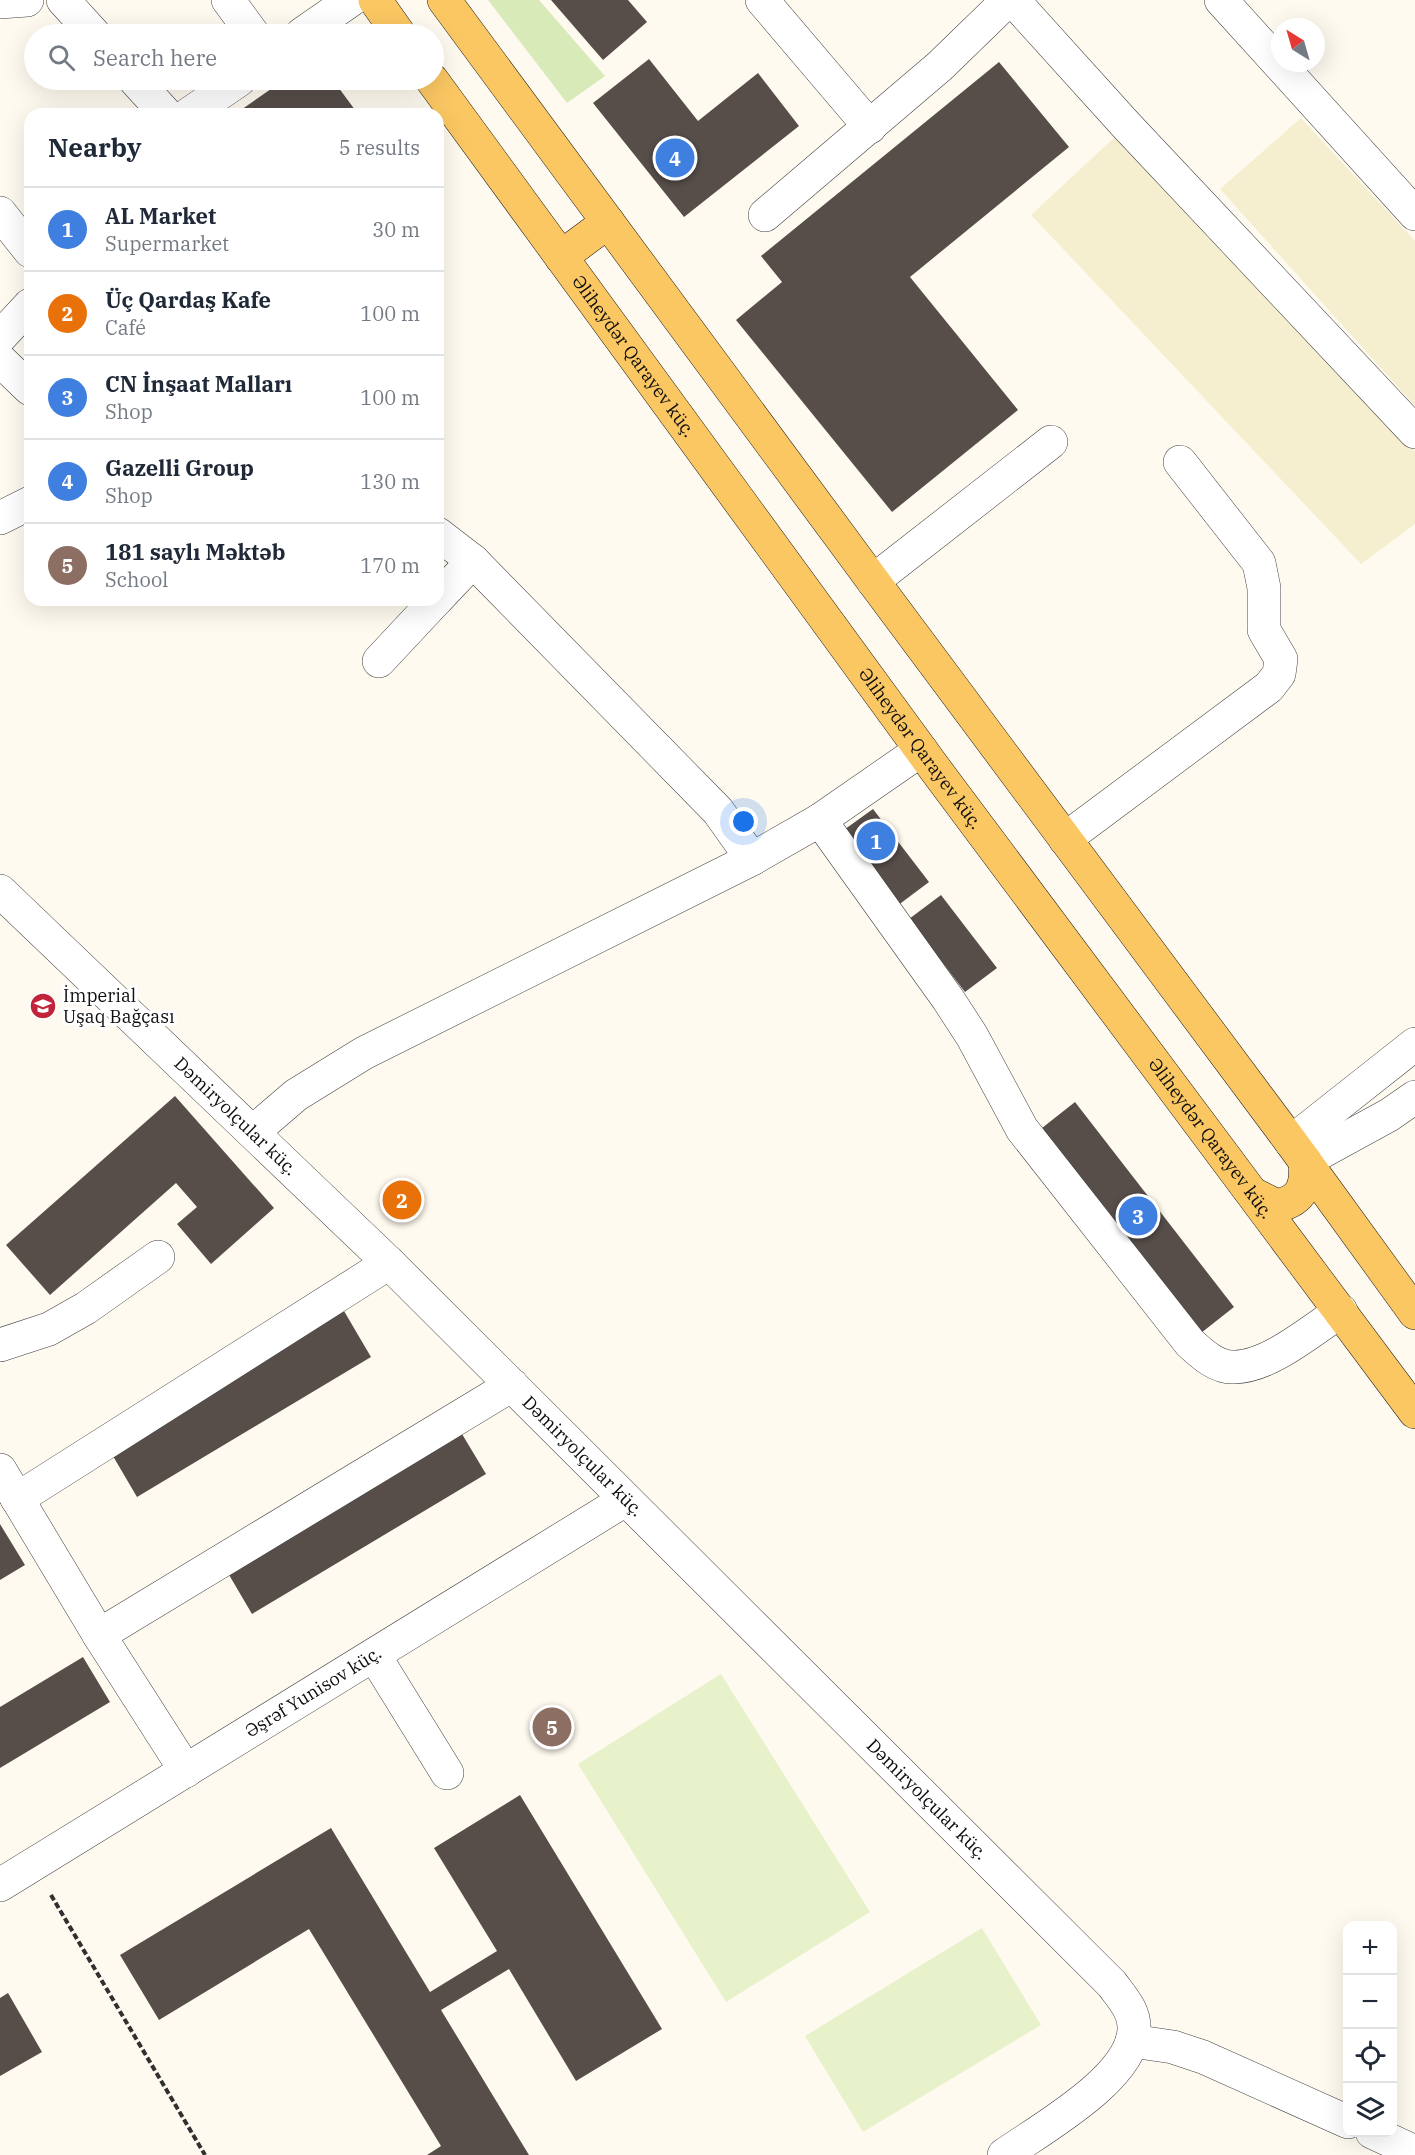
<!DOCTYPE html>
<html lang="en">
<head>
<meta charset="utf-8">
<style>
	:root { --surface:#fff; --page:#f6f6f7; --text:#1f2937; --muted:#747a83; --line:#e0e1e3; --accent:#c1233a }
	body { margin:0; font-family:"IBM Plex Serif",serif; background:var(--page); color:var(--text) }
	.controls { position:absolute; right:18px; bottom:18px; display:grid; overflow:hidden; border-radius:12px; box-shadow:0 6px 24px #0002 }
	.controls button { width:54px; height:54px; display:grid; place-items:center; padding:0; border:0; border-bottom:2px solid var(--line); background:var(--surface); color:var(--text); font:30px sans-serif }
	.compass { position:absolute; left:1271px; top:18px; width:54px; height:54px; border-radius:50%; background:var(--surface); box-shadow:0 6px 24px #0002; rotate:323deg }
	.you { position:absolute; left:744px; top:822px; width:21px; height:21px; margin:-15px; border:4px solid #fff; border-radius:50%; background:#1a73e8; box-shadow:0 0 0 9px #1a73e833 }
	.badge { display:grid; place-items:center; width:39px; height:39px; border-radius:50%; background:var(--accent); color:#fff; font-size:20px; font-weight:700 }
	.pin { position:absolute; translate:-50% -50%; border:3px solid #fff; box-shadow:0 2px 6px #0006 }
	.list { margin:0; padding:0; list-style:none }
	h2 { display:flex; justify-content:space-between; align-items:center; height:78px; margin:0; padding:0 24px; font-size:26px }
	h2 small { font-size:20px; font-weight:400; color:var(--muted) }
	.list li { display:grid; grid-template-columns:39px 1fr auto; gap:18px; align-items:center; box-sizing:border-box; height:84px; padding:0 24px; border-top:2px solid var(--line) }
	.list b { display:block; font-size:22px; white-space:nowrap }
	.list p { margin:0; font-size:20px; white-space:nowrap; color:var(--muted) }
	.list em { font-size:20px; font-style:normal; color:var(--muted) }
	.icon { flex:none; width:33px; height:33px; fill:none; stroke:currentColor; stroke-width:2; stroke-linecap:round; stroke-linejoin:round }
	.map { position:relative; flex:none; width:1415px; height:2155px; overflow:hidden }
	.search { position:absolute; background:var(--surface); box-shadow:0 6px 24px #0002; left:24px; top:24px; width:420px; height:66px; display:flex; align-items:center; gap:15px; box-sizing:border-box; padding:0 21px; border-radius:33px; color:var(--muted); font-size:22px }
	.panel { position:absolute; background:var(--surface); box-shadow:0 6px 24px #0002; left:24px; top:108px; width:420px; height:498px; border-radius:18px }
	.map>svg:first-child { display:block }
</style>
</head>
<body>
<div class="map">
<svg width="1415" height="2155" viewBox="0 0 1415 2155">
	<rect width="100%" height="100%" fill="#fffaef"/>
	<path fill="#f5eecf" d="M1301 118 1415 241V406L1220 189Z
		M1118 134 1415 451V524L1361 564 1031 215Z"/>
	<path fill="#d7eab8" d="M488 0H539L605 76 567 103Z"/>
	<path fill="#e7f1ca" d="M721 1674 870 1912 726 2002 578 1764Z
		M982 1928 1041 2025 863 2132 805 2036Z"/>
	<path fill="#574e4a" d="M551 0H628L647 22 603 60Z
		M649 59 698 121 758 73 799 126 684 217 593 103Z
		M999 62 1069 147 910 277 1018 410 892 512 736 320 782 282 761 256Z
		M284 80H333L358 114H235Z
		M873 809 929 882 897 906 841 832Z
		M941 895 997 968 965 992 909 919Z
		M175 1096 274 1208 211 1264 177 1224 197 1207 176 1183 50 1295 6 1245Z
		M1075 1102 1234 1307 1201 1333 1042 1128Z
		M344 1311 371 1357 137 1497 110 1451Z
		M459 1429 486 1474 252 1614 225 1568Z
		M0 1524 25 1565 0 1580Z
		M83 1657 110 1702 0 1768V1707Z
		M520 1795 662 2029 576 2081 509 1969 441 2010 529 2155H427L441 2146 309 1929 159 2020 120 1955 331 1828 430 1992 497 1951 434 1848Z
		M8 1993 42 2052 0 2076V1998Z"/>
	<g fill="none" stroke-linecap="round" stroke-linejoin="round">
		<defs>
			<g id="minor">
				<path d="M63 0 94 34"/>
				<path d="M228 0 253 34"/>
				<path d="M762 0 870 127"/>
				<path d="M1013 0 1126 125 1415 432"/>
				<path d="M1221 0 1415 214"/>
				<path d="M0 2 27 0"/>
				<path d="M302 34 351 0"/>
				<path d="M135 80 166 114"/>
				<path d="M189 114 239 80"/>
				<path d="M0 213 30 251"/>
				<path d="M765 215 940 66 1008 0"/>
				<path d="M0 337 30 305"/>
				<path d="M0 360 30 389"/>
				<path d="M0 518 30 503"/>
				<path d="M438 534 473 561 718 811 752 859"/>
				<path d="M873 581 1051 442"/>
				<path d="M438 598 473 561"/>
				<path d="M379 661 436 600"/>
				<path d="M820 820 948 999 972 1036 1022 1129 1190 1343C1202 1354 1217 1368 1234 1367 1269 1367 1312 1330 1341 1311"/>
				<path d="M1065 839 1269 687 1279 674 1281 659 1264 630V588L1259 563 1180 462"/>
				<path id="s1" d="M0 891 389 1263 1112 1984C1122 1998 1135 2011 1134 2029 1133 2078 1041 2129 1004 2155"/>
				<path d="M254 1131 296 1095 364 1053 752 859 820 820 921 750"/>
				<path d="M1291 1142 1415 1044"/>
				<path d="M1305 1161 1389 1115 1415 1097"/>
				<path d="M0 1345 49 1329 86 1308 158 1257"/>
				<path d="M0 1470 99 1635 186 1771"/>
				<path d="M17 1499 389 1263"/>
				<path d="M99 1635 512 1385"/>
				<path d="M374 1655 447 1773"/>
				<path id="s2" d="M0 1885 625 1500"/>
				<path d="M1132 2041 1173 2047 1203 2057 1348 2122"/>
				<path d="M1372 2132 1415 2152"/>
			</g>
			<g id="major">
				<path d="M375 0 399 34"/>
				<path d="M444 0 873 581 1291 1142 1415 1313"/>
				<path id="s3" d="M432 80 935 769 1415 1412"/>
				<path d="M561 257 608 222"/>
				<path d="M1255 1195 1277 1206C1303 1200 1307 1186 1305 1161"/>
			</g>
		</defs>
		<use href="#minor" stroke="#414141" stroke-width="34"/>
		<use href="#major" stroke="#1f1f1f" stroke-width="34"/>
		<path stroke="#303030" stroke-width="4" stroke-dasharray="6 3" stroke-linecap="butt" d="M51 1895 205 2155"/>
		<use href="#minor" stroke="#fff" stroke-width="33"/>
		<use href="#major" stroke="#fbc763" stroke-width="33"/>
	</g>
	<defs>
		<symbol id="school-disc" viewBox="-11 -11 22 22"><circle r="9.5" fill="#c1233a" stroke="#fff"/><path d="M0-5L7-2L0 1L-7-2ZM-4 1L0 2.5L4 1V4Q0 6-4 4Z" fill="#fff"/></symbol>
	</defs>
	<g fill-rule="evenodd">
		<use href="#school-disc" x="28" y="991" width="30" height="30"/>
	</g>
	<g text-anchor="middle" stroke-width="6" stroke-linejoin="round" paint-order="stroke">
		<g font-size="18" fill="#0e0e0e" stroke="#fff">
			<text dy="6" stroke="none"><textPath href="#s3" startOffset="342">Əliheydər Qarayev küç.</textPath></text>
			<text dy="6" stroke="none"><textPath href="#s3" startOffset="828">Əliheydər Qarayev küç.</textPath></text>
			<text dy="6" stroke="none"><textPath href="#s1" startOffset="326">Dəmiryolçular küç.</textPath></text>
			<text dy="6" stroke="none"><textPath href="#s3" startOffset="1314">Əliheydər Qarayev küç.</textPath></text>
			<text dy="6" stroke="none"><textPath href="#s1" startOffset="812">Dəmiryolçular küç.</textPath></text>
			<text dy="6" stroke="none"><textPath href="#s2" startOffset="368">Əşrəf Yunisov küç.</textPath></text>
			<text dy="6" stroke="none"><textPath href="#s1" startOffset="1298">Dəmiryolçular küç.</textPath></text>
		</g>
		<g font-size="18" fill="#0e0e0e" stroke="#fff" text-anchor="start">
			<text x="63" y="1002">İmperial<tspan x="63" dy="21">Uşaq Bağçası</tspan></text>
		</g>
	</g>
</svg>
<div class="controls">
<button>+</button>
<button>−</button>
<button><svg class="icon" aria-label="locate" viewBox="0 0 24 24"><circle cx="12" cy="12" r="6"/><path d="M12 2v4M12 18v4M2 12h4M18 12h4"/></svg></button>
<button><svg class="icon" aria-label="layers" viewBox="0 0 24 24"><path d="M12 4l9 5-9 5-9-5zM3 14l9 5 9-5"/></svg></button>
</div>
<svg class="compass" viewBox="-18 -18 36 36"><path d="M0-13l5 13h-10z" fill="#e53935"/><path d="M0 13l5-13h-10z" fill="#747a83"/></svg>
<div class="you"></div>
<div class="pin badge" style="left:876px;top:841px;background:#3f7fe0">1</div>
<div class="pin badge" style="left:402px;top:1200px;background:#e8710a">2</div>
<div class="pin badge" style="left:1138px;top:1216px;background:#3f7fe0">3</div>
<div class="pin badge" style="left:675px;top:158px;background:#3f7fe0">4</div>
<div class="pin badge" style="left:552px;top:1727px;background:#8d6e63">5</div>
<div class="search"><svg class="icon" aria-label="search" viewBox="0 0 24 24"><circle cx="10" cy="10" r="6"/><path d="M15 15l6 6"/></svg>Search here</div>
<section class="panel">
<h2>Nearby<small>5 results</small></h2>
<ul class="list">
<li><span class="badge" style="background:#3f7fe0">1</span><div><b>AL Market</b><p>Supermarket</p></div><em>30 m</em></li>
<li><span class="badge" style="background:#e8710a">2</span><div><b>Üç Qardaş Kafe</b><p>Café</p></div><em>100 m</em></li>
<li><span class="badge" style="background:#3f7fe0">3</span><div><b>CN İnşaat Malları</b><p>Shop</p></div><em>100 m</em></li>
<li><span class="badge" style="background:#3f7fe0">4</span><div><b>Gazelli Group</b><p>Shop</p></div><em>130 m</em></li>
<li><span class="badge" style="background:#8d6e63">5</span><div><b>181 saylı Məktəb</b><p>School</p></div><em>170 m</em></li>
</ul>
</section>
</div>
</body>
</html>
